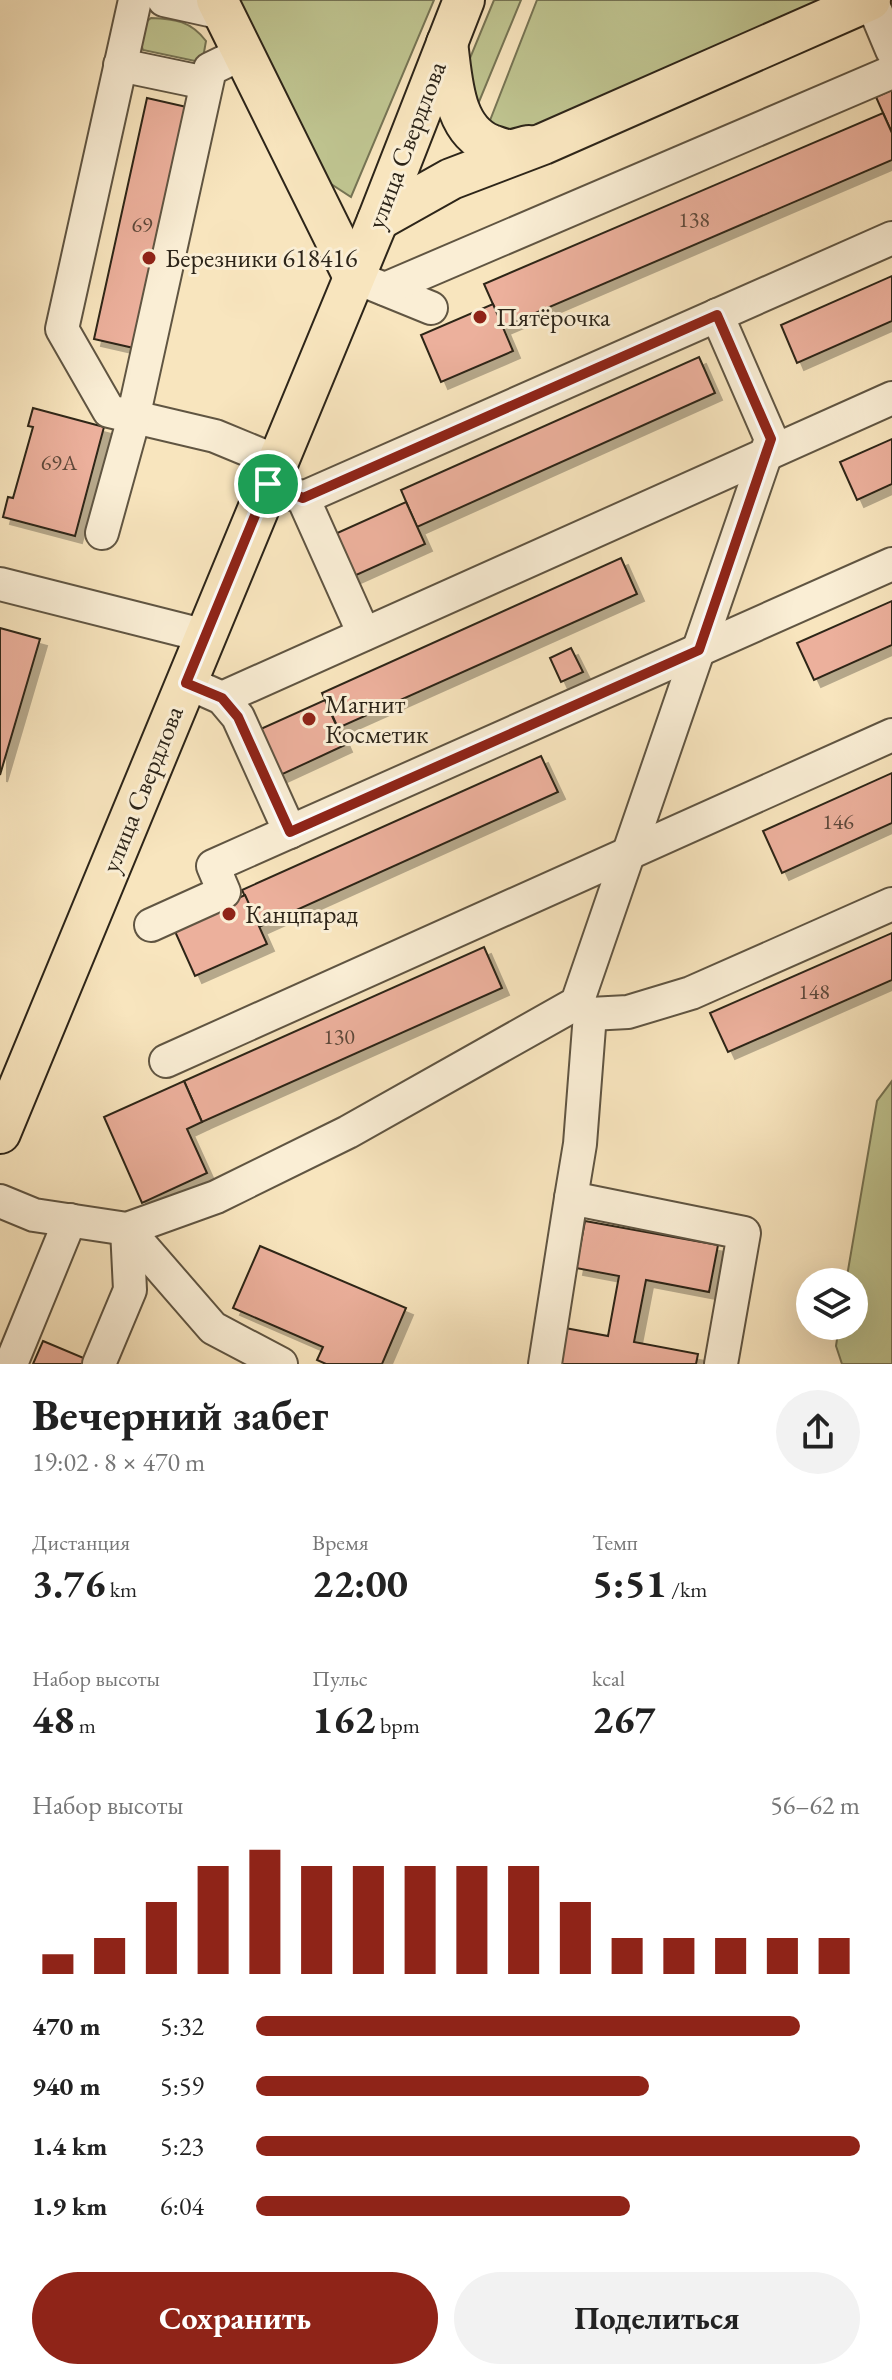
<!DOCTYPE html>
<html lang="ru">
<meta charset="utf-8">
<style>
:root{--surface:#fff;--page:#f2f2f2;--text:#222;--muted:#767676;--accent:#8f2418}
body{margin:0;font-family:"EB Garamond",serif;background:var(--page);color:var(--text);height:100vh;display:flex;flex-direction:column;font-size:30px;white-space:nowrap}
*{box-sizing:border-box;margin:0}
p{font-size:26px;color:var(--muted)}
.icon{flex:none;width:44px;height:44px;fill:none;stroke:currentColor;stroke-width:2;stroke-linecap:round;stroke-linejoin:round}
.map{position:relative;height:1364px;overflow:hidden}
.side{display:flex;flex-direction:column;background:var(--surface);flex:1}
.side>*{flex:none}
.buttons{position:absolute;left:796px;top:1268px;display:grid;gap:16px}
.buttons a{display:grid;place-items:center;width:72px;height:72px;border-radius:50%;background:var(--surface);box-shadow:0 8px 32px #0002;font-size:40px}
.pin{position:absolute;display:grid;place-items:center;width:68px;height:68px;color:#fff;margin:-34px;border:4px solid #fff;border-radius:50%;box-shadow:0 2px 8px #0007}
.round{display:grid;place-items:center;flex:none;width:84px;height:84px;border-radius:42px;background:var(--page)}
.head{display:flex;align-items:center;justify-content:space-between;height:136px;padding:0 32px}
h1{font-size:44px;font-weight:700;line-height:60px}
.stats{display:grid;grid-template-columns:repeat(3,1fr);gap:12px;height:136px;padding:8px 32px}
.stats div{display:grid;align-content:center}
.stats b{font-size:40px;font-weight:700}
.stats small{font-size:22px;font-weight:400}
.stats p{font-size:22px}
.chart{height:224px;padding:16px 32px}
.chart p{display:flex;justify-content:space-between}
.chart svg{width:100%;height:144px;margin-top:8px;stroke:var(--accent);stroke-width:6}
.button{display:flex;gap:16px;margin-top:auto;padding:16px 32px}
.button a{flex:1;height:92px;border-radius:48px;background:var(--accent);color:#fff;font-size:32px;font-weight:700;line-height:92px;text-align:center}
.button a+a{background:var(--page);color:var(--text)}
ul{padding:0 32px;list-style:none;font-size:26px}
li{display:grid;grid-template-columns:128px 96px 1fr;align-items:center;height:60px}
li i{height:20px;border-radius:10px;background:var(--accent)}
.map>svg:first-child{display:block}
.green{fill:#bfc490;stroke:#767454;stroke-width:2}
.building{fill:#ecb09c;stroke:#2d2519;stroke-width:2;filter:url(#shadow)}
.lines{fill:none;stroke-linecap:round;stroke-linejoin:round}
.minor-casing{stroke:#605542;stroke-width:36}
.major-casing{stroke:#2d2519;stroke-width:44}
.minor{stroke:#faeed5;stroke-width:32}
.major{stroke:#f8e5be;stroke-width:40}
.route-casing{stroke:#fff;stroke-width:16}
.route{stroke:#8f2418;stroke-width:10}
.poi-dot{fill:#8f2418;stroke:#faeed5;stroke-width:3}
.labels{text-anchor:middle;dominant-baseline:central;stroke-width:6;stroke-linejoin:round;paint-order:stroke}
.number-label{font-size:22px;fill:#5d483a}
.street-label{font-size:26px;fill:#2d2519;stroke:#faeed5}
.poi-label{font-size:26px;fill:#2d2519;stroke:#faeed5;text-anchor:start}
</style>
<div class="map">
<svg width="892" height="1364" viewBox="0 0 892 1364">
<defs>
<filter id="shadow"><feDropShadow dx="7" dy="7" stdDeviation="0" flood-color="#0004"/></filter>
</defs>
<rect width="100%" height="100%" fill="#f8e5be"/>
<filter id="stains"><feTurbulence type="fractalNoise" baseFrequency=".0025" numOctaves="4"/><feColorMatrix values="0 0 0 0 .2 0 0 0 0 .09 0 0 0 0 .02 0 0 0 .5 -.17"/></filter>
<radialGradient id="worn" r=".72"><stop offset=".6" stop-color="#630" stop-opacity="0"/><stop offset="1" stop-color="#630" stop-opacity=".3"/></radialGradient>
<g class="green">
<path d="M235,0H434L351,197L325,180Z"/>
<path d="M494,0H521L474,114L463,75Z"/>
<path d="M537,0H820L540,129L511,136L489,123Z"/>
<path d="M151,18C175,19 191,21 206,41L203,58L195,61L143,50C137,34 137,28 151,18Z"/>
<path d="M892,1081V1364H842L836,1346L839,1326H854V1282H846L877,1101Z"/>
</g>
<g class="building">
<path d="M892,90V133L876,97Z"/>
<path d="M147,98L191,108L138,349L94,339Z"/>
<path d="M883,113L892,133V160L503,327L484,284Z"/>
<path d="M892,276V321L797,363L781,325Z"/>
<path d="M493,304L513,351L441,382L421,335Z"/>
<path d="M699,357L715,393L417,527L401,490Z"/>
<path d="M33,408L104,427L75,536L3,517L8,497L13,498L33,427L28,426Z"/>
<path d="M892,439V484L857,500L840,462Z"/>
<path d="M406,502L425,544L354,576L335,534Z"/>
<path d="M621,558L637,594L338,728L322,693Z"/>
<path d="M892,601V645L814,680L797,643Z"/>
<path d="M0,628L40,639L0,775Z"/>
<path d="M571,648L583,672L561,682L550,658Z"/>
<path d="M325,700L345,745L274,778L254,732Z"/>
<path d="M541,756L558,792L259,927L242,890Z"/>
<path d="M892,773V823L782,873L763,831Z"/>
<path d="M245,895L267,944L195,976L173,927Z"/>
<path d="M892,933V980L728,1052L710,1013Z"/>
<path d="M484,947L502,988L202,1122L184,1081Z"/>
<path d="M184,1081L202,1122L187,1129L207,1173L142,1203L104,1117Z"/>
<path d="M585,1221L718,1245L709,1292L646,1280L634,1342L698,1354L696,1364H558L565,1328L608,1336L619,1276L576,1268Z"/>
<path d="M260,1246L406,1308L382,1364H326L317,1360L323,1347L233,1308Z"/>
<path d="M43,1341L86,1359L84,1364H33Z"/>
</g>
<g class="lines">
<g class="minor-casing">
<g id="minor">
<path d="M135,0L62,329L109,411L215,436L278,462"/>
<path d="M164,0L223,13"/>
<path d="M871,0L892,50"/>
<path d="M120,65L206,83"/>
<path d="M372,284L431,308"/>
<path d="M385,289L892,72"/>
<path d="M285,491L303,498L364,634"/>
<path d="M303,498L892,238"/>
<path d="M102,533L130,432L210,69L243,53"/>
<path d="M0,584L206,636"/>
<path d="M204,690L222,698L238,717L290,832"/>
<path d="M222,698L892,398"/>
<path d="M151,925L224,892L213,866L892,564"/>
<path d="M577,1003L590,1014L628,1012L691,993L892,904"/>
<path d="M166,1061L892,735"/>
<path d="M571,1198L580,1144L590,1014"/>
<path d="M0,1201L34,1215L127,1229L216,1197L348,1132L577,1003L771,439L717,315"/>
<path d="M127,1229L213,1328L281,1364"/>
<path d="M11,1364L70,1220"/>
<path d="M99,1364L130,1290L127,1229"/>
<path d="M545,1364L571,1198L744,1233L721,1364"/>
</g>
</g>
<g class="major-casing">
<g id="major">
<path d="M217,0L354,277"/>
<path d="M447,43C452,77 452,130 491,145C497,147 504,150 510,150C516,150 523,147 529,146"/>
<path d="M378,220L451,179L543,144L870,0"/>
<path d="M0,1133L378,220L464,0"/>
</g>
</g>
<use href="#minor" class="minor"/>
<use href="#major" class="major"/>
</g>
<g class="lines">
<g class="route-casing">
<path id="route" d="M717,315L771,439L699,650L290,832L238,717L222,698L186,683L268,484L303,498Z"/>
</g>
<use href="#route" class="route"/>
</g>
<g class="poi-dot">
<circle cx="149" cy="258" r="8"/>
<circle cx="480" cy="317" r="8"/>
<circle cx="309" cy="719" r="8"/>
<circle cx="229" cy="914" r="8"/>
</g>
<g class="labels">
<g class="number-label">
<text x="694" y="219">138</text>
<text x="142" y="224">69</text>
<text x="59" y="462">69А</text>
<text x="838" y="821">146</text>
<text x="814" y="991">148</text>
<text x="339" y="1036">130</text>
</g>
<g class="street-label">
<text transform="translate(406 145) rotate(-69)">улица Свердлова</text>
<text transform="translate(142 789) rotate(-68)">улица Свердлова</text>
</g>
<g class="poi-label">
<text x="165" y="258">Березники 618416</text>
<text x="496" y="317">Пятёрочка</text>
<text x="325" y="704">Магнит<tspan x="325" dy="30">Косметик</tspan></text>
<text x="245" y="914">Канцпарад</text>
</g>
</g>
<rect width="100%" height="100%" filter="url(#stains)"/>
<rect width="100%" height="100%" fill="url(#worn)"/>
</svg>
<div class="buttons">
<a><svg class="icon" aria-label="layers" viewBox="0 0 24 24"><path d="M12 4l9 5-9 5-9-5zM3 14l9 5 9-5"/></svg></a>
</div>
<div class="pin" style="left:268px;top:484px;background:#1e9e55"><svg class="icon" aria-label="arrive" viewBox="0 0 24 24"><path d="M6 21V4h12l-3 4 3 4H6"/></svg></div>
</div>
<section class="side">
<div class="head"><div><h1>Вечерний забег</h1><p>19:02 · 8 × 470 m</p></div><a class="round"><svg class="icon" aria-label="share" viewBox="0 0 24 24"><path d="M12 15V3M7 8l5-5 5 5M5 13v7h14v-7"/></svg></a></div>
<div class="stats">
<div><p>Дистанция</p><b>3.76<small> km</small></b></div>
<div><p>Время</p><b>22:00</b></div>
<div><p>Темп</p><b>5:51<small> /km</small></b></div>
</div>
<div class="stats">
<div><p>Набор высоты</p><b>48<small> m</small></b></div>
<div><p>Пульс</p><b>162<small> bpm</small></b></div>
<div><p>kcal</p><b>267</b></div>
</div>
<div class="chart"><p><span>Набор высоты</span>56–62 m</p>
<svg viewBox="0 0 160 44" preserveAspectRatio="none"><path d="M5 44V38M15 44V33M25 44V22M35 44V11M45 44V6M55 44V11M65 44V11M75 44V11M85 44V11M95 44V11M105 44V22M115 44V33M125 44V33M135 44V33M145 44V33M155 44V33"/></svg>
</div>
<ul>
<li><b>470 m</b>5:32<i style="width:90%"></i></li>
<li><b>940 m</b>5:59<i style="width:65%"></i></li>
<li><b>1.4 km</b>5:23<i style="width:100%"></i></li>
<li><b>1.9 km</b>6:04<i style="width:62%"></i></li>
</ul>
<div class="button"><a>Сохранить</a><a>Поделиться</a></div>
</section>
